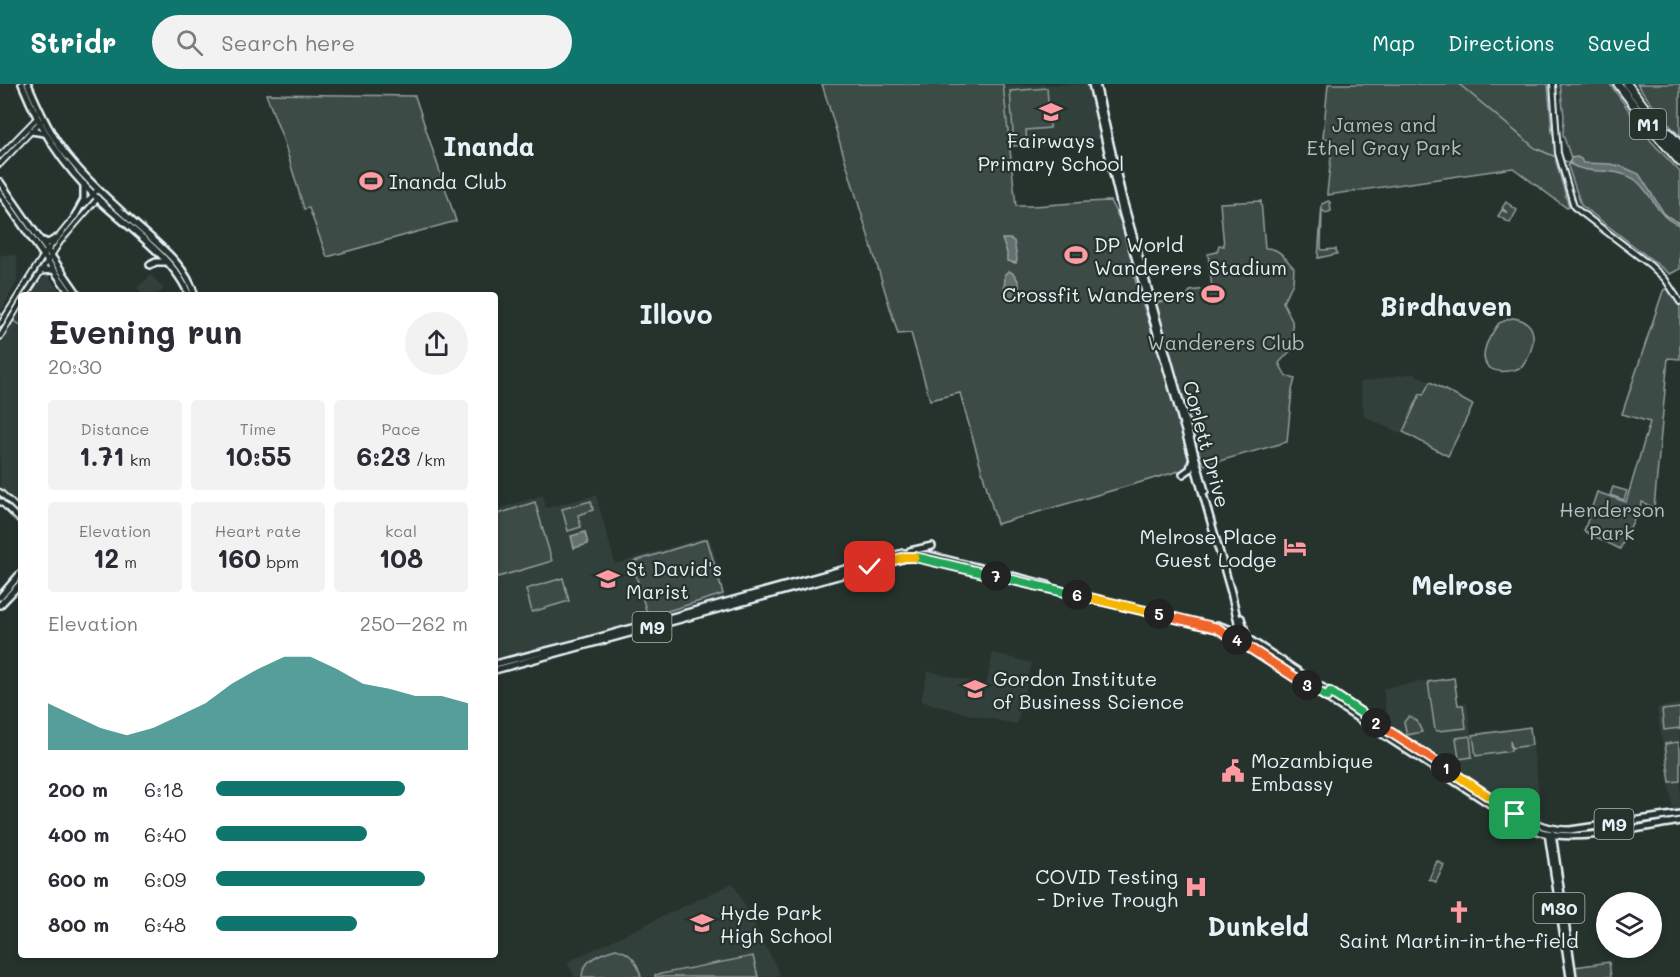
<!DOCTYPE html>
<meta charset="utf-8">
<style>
:root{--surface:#fff;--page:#f2f2f3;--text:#2b2b33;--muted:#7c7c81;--accent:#0f766e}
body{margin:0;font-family:Mali,sans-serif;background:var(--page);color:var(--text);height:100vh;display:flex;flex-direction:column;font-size:22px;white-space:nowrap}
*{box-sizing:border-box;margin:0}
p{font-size:20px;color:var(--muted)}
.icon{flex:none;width:33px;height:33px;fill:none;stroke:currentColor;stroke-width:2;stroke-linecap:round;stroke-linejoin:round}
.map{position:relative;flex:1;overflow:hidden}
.side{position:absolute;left:18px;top:208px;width:480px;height:666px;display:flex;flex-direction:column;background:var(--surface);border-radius:6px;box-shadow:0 3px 9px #0003}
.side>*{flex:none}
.fabs{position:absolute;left:1596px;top:808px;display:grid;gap:12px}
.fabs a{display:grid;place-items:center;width:66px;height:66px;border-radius:50%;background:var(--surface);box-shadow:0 3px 9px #0003;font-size:30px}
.pin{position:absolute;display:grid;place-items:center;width:51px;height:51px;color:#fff;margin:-26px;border-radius:12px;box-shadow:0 3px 9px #0006}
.km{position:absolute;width:30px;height:30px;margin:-15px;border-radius:50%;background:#222;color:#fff;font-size:16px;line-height:30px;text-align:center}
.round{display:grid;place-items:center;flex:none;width:63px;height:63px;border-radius:32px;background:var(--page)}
.summary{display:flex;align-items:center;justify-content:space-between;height:102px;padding:0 30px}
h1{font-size:33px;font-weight:700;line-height:45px}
.stats{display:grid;grid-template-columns:repeat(3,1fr);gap:9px;height:102px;padding:6px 30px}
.stats div{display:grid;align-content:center;border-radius:6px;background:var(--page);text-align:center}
.stats b{font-size:26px;font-weight:700}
.stats small{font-size:16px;font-weight:400}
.stats p{font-size:16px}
.chart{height:168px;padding:12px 30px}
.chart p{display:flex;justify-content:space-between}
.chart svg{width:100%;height:108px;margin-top:6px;fill:var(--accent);opacity:.7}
ul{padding:0 30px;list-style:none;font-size:20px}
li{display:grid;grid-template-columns:96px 72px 1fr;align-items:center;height:45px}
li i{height:15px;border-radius:8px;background:var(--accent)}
header{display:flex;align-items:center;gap:36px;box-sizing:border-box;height:84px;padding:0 30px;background:var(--accent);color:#fff}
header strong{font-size:28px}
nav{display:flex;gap:33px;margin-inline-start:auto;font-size:21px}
.search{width:420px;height:54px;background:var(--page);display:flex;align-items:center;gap:15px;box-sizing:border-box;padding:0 21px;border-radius:33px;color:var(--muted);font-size:22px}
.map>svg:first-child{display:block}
.built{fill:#333f3a}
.green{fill:#3e4b47;stroke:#939ea0;stroke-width:1.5}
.water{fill:#636f6d;stroke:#98a3a5;stroke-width:1.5}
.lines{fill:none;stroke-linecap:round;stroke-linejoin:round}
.stream{stroke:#98a3a5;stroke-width:1.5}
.minor-casing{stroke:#e8f1f8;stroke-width:8}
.major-casing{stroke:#e8f1f8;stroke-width:10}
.highway-casing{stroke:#e8f1f8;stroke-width:11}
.minor{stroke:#26332d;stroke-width:4}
.major{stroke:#26332d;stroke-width:5}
.highway{stroke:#26332d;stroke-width:7}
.split-1-casing{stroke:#fff;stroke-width:12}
.split-2-casing{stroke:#fff;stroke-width:12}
.split-3-casing{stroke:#fff;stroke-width:12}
.split-4-casing{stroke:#fff;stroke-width:12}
.split-5-casing{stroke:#fff;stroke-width:12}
.split-6-casing{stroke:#fff;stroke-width:12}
.split-7-casing{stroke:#fff;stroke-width:12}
.split-8-casing{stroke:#fff;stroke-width:12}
.split-9-casing{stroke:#fff;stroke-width:12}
.split-1{stroke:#f5b400;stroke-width:8}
.split-2{stroke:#f0652b;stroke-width:8}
.split-3{stroke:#22a559;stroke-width:8}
.split-4{stroke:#f0652b;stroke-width:8}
.split-5{stroke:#f0652b;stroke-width:8}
.split-6{stroke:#f5b400;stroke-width:8}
.split-7{stroke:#22a559;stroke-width:8}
.split-8{stroke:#22a559;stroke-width:8}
.split-9{stroke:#f5b400;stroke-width:8}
.labels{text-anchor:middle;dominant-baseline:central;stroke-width:4.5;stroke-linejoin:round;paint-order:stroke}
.shield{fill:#26332d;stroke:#aeb8bb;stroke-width:1.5}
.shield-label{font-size:18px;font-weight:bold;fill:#e8f1f8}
.park-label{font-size:20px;fill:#b5bfc3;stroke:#26332d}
.poi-label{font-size:20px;fill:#e8f1f8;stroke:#26332d;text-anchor:start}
.street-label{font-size:20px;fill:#e8f1f8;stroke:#26332d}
.district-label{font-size:26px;font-weight:bold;fill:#e8f1f8;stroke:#26332d}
</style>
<header>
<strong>Stridr</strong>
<div class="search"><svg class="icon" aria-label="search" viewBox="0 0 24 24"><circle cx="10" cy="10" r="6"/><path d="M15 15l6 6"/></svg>Search here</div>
<nav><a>Map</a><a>Directions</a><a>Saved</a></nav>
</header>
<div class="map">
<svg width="1680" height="893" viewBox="0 0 1680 893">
<rect width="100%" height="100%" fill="#26332d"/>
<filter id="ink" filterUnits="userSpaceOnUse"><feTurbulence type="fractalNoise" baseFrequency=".0167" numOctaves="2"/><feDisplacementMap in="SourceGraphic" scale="12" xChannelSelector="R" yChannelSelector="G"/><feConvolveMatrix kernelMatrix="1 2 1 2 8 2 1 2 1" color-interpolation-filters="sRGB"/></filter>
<g filter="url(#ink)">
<g class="built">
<path d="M1089,0L1102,55L1056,57L1055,62L1010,63L1003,1Z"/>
<path d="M0,171H15L17,174V198L0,229Z"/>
<path d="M46,190L63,211H31Z"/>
<path d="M151,191L164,205L157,211H144L137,204Z"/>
<path d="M21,228V422L0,403V258H2Z"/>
<path d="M1409,290H1414L1430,298L1423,311L1420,310L1403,348L1400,350L1364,332L1360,298Z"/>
<path d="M543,411L546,424L596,411L615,480L706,453L710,455L725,510L724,516L495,576V426Z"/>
<path d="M993,569L1032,579L1017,640L971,631L921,617L928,587L986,601Z"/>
<path d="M1455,592L1459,620L1467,619L1471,650L1530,642L1543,738L1516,725L1384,639L1382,629L1386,627L1383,604Z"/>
<path d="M1680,620V725L1673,726L1657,624Z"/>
<path d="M733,799L780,890L774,893H575L567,878Z"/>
</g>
<g class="green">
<path d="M822,0H1003L1016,122C1048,123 1079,117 1110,117L1122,140L1134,180L1131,182L1134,192L1176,324L1189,379L1186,385L997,440L960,309L930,316L911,249L898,250Z"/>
<path d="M1328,0H1548L1552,48L1555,54L1556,78L1569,123L1567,124L1513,84L1328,111L1327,109L1333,55L1323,54Z"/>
<path d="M1560,0H1610L1651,57L1680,88V185L1670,190L1581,121L1568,82L1571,74L1563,51L1564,32Z"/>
<path d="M1637,0H1680V52L1659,30Z"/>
<path d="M1047,4L1050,44L1026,46L1027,61L1014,62L1010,7Z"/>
<path d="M266,10L415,12L456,137L327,173L309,124L304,125L284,58Z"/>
<path d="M1261,117L1265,164C1281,164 1285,175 1294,184L1293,199L1283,218L1292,237L1294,263L1279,279L1286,292L1295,295L1292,306L1287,358L1205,381L1202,379L1155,223L1158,218L1185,215L1190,207L1212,204L1208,170L1217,168L1219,161L1224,162L1220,119Z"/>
<path d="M1328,117L1330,118L1331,127L1326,129L1322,126L1321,165L1322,166L1336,165L1337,170L1318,174L1322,120Z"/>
<path d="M1506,118L1517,126L1510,139L1498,132L1502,126L1508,129L1502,124Z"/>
<path d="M1669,204L1680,221V275L1668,274L1654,424L1642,418L1620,465L1584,447L1597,408L1626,418L1650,338L1622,330L1663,207L1665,205Z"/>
<path d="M1512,234C1543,237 1534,266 1522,283C1506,291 1479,290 1485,265C1487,256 1494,246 1499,239Z"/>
<path d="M1430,298L1473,321L1448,372L1403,348L1420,310L1423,311Z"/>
<path d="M1613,403L1627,407L1624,416L1610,411Z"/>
<path d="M591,417L593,426L578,431L581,443L568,447L562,425Z"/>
<path d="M535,418L552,477L498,493L495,484V431Z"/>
<path d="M707,455L723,510L648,533L632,478Z"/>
<path d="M563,494L569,517L532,528L526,505Z"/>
<path d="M1454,594L1458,621H1463L1466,644L1438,647L1435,646L1428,598Z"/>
<path d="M1680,624V644L1664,646L1662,626Z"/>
<path d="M1409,632L1417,637L1422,648L1407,651L1404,638Z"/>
<path d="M1530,643L1532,661L1512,664L1510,657L1511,667L1476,672L1473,651Z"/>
<path d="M1470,652L1472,673L1459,675L1456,654Z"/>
<path d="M1678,658L1680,665V697L1670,698L1665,660Z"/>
<path d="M1437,777L1444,781L1436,798L1429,795Z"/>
<path d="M616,865C630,868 638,879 641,893H582C582,876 601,869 616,865Z"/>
<path d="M753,872L758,893H655V891Z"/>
<path d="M1609,878L1611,893H1576L1575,883Z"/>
</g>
<g class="water">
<path d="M1577,73L1581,75L1583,79L1610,80L1623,83L1639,90L1665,131L1680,139V141C1656,135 1653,108 1634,95C1613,82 1590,92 1570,80L1571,74Z"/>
<path d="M1002,155H1010L1014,157L1017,175L1016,179L1007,177V169Z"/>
<path d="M1009,187C1019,192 1023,206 1015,215L1004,211L1005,190Z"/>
<path d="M585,448L588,460L574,464L571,452Z"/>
</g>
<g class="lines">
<g class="stream">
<path d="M1459,0L1535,64L1572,80"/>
<path d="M0,229L21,241"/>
</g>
<g class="minor-casing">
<g id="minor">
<path d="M1553,0L1558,69L1574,123L1650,181L1665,195L1680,218"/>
<path d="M0,72L37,34"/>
<path d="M0,80L41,37"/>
<path d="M83,122L98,105"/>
<path d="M25,212L60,158L98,114"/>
<path d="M0,241L43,172L76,131"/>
<path d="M0,253L21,218"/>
<path d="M0,408L21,428"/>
<path d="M0,417L21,437"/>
</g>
</g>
<g class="major-casing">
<g id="major">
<path d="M22,0C41,46 61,80 98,115C125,141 177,176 189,212"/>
<path d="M28,0C40,28 53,57 74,80C92,101 113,120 133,138C156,159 186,180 195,212"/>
<path d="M1092,0L1122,127L1231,508L1241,551"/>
<path d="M1096,0L1123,116L1205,407"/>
<path d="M31,47L44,49"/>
<path d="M0,98L79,212"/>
<path d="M0,109L72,212"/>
<path d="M75,132L84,116V100"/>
<path d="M43,157L48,159L57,154"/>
<path d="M150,181L156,178H166"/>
<path d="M41,187L53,186"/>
<path d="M1183,390L1190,385L1192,377"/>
<path d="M910,467L932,462"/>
<path d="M0,513L21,489"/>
<path d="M0,521L21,499"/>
<path d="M1241,534L1247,554"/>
<path d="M1217,541L1232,546L1247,554L1515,730C1533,740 1550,746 1570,746L1680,730"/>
<path d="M495,580L582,558L903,469L928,471L1048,501"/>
<path d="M495,586L900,475L912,473L927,475L1222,546L1496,724C1510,733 1525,743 1541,748C1578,759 1642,743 1680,737"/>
<path d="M1548,749L1570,893"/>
<path d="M1552,749L1573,893"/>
</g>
</g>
<g class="highway-casing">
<g id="highway">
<path d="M1618,0L1651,44L1680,78"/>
<path d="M1627,0L1680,69"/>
<path d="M1668,48L1680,61"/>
</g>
</g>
<use href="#minor" class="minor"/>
<use href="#major" class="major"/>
<use href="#highway" class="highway"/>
</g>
</g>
<g class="lines" filter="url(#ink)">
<g class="split-1-casing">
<path id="split-1" d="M1446,684L1515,730"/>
</g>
<g class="split-2-casing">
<path id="split-2" d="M1376,639L1446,684"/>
</g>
<g class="split-3-casing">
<path id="split-3" d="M1307,601L1327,613L1330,608L1376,639"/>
</g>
<g class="split-4-casing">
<path id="split-4" d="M1237,556L1307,601"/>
</g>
<g class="split-5-casing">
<path id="split-5" d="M1159,530L1217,544L1237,556"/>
</g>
<g class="split-6-casing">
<path id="split-6" d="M1077,511L1159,530"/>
</g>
<g class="split-7-casing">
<path id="split-7" d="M996,492L1077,511"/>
</g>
<g class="split-8-casing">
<path id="split-8" d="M915,473L996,492"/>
</g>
<g class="split-9-casing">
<path id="split-9" d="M870,483L905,473H915"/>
</g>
<use href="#split-1" class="split-1"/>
<use href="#split-2" class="split-2"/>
<use href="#split-3" class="split-3"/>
<use href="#split-4" class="split-4"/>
<use href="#split-5" class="split-5"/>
<use href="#split-6" class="split-6"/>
<use href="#split-7" class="split-7"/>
<use href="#split-8" class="split-8"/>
<use href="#split-9" class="split-9"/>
</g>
<defs>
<g id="school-bare" transform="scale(1.8)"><path d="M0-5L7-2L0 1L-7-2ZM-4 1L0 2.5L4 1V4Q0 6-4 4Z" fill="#ff9aa2" stroke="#26332d" stroke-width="2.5" paint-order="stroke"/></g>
<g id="stadium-bare" transform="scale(1.8)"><path d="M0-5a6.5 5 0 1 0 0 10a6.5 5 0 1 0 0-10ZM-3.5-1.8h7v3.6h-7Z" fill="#ff9aa2" stroke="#26332d" stroke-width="2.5" paint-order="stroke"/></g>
<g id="hotel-bare" transform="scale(1.8)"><path d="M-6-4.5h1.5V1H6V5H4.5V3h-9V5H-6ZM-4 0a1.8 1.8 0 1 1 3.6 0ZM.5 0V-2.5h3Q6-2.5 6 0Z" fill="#ff9aa2" stroke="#26332d" stroke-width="2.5" paint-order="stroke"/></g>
<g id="civic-bare" transform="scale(1.8)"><path d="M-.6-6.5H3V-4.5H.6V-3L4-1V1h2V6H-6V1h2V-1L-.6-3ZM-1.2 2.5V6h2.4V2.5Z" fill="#ff9aa2" stroke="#26332d" stroke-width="2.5" paint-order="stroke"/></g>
<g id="hospital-bare" transform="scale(1.8)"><path d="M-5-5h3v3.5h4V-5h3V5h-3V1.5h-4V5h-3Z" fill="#ff9aa2" stroke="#26332d" stroke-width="2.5" paint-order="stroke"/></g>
<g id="church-bare" transform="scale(1.8)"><path d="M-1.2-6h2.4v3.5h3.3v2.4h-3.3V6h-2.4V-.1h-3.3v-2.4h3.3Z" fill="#ff9aa2" stroke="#26332d" stroke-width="2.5" paint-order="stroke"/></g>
</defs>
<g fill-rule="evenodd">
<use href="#school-bare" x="1051" y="28"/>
<use href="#stadium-bare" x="371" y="97"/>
<use href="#stadium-bare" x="1076" y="171"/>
<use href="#stadium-bare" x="1213" y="210"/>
<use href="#hotel-bare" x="1295" y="463"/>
<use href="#school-bare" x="608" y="495"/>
<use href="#school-bare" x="975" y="605"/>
<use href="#civic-bare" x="1233" y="687"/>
<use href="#hospital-bare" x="1196" y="803"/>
<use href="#church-bare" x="1459" y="828"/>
<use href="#school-bare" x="702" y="839"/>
</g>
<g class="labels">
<g class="shield">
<rect x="1630" y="25" width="36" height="30" rx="4.5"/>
<rect x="632.5" y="528" width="39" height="30" rx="4.5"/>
<rect x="1594.5" y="725" width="39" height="30" rx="4.5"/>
<rect x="1533.5" y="809" width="51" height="30" rx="4.5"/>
</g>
<g class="shield-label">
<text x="1648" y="40">M1</text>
<text x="652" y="543">M9</text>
<text x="1614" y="740">M9</text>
<text x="1559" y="824">M30</text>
</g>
<g class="park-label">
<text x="1384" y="40">James and<tspan x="1384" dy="23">Ethel Gray Park</tspan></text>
<text x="1226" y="258">Wanderers Club</text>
<text x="1612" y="425">Henderson<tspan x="1612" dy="23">Park</tspan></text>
</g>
<g class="poi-label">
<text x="1051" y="56" text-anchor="middle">Fairways<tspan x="1051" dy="23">Primary School</tspan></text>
<text x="389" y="97">Inanda Club</text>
<text x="1094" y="160">DP World<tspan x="1094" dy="23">Wanderers Stadium</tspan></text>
<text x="1195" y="210" text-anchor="end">Crossfit Wanderers</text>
<text x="1277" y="452" text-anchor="end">Melrose Place<tspan x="1277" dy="23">Guest Lodge</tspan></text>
<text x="626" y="484">St David's<tspan x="626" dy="23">Marist</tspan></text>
<text x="993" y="594">Gordon Institute<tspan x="993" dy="23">of Business Science</tspan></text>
<text x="1251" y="676">Mozambique<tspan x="1251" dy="23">Embassy</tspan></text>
<text x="1178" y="792" text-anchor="end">COVID Testing<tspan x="1178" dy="23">- Drive Trough</tspan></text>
<text x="720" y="828">Hyde Park<tspan x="720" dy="23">High School</tspan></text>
<text x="1459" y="856" text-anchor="middle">Saint Martin-in-the-field</text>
</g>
<g class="street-label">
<text transform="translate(1207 360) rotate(75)">Corlett Drive</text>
</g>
<g class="district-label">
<text x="489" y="62">Inanda</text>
<text x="1446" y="222">Birdhaven</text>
<text x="676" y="230">Illovo</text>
<text x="1462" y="501">Melrose</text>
<text x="1258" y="842">Dunkeld</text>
</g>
</g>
</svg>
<div class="fabs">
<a><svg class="icon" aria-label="layers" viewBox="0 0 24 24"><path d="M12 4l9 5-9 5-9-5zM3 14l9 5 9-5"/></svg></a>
</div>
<div class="pin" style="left:1515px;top:730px;background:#1e9e55"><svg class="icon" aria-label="arrive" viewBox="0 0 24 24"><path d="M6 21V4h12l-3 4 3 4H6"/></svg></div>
<div class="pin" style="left:870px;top:483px;background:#d93025"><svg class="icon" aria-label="check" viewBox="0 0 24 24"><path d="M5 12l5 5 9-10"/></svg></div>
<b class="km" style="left:1446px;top:684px">1</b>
<b class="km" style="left:1376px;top:639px">2</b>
<b class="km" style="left:1307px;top:601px">3</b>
<b class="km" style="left:1237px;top:556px">4</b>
<b class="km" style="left:1159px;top:530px">5</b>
<b class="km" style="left:1077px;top:511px">6</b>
<b class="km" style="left:996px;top:492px">7</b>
<section class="side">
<div class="summary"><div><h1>Evening run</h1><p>20:30</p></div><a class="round"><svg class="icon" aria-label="share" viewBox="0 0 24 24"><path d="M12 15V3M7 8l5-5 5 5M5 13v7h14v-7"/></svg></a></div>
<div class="stats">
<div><p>Distance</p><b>1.71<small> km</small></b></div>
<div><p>Time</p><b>10:55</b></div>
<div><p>Pace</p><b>6:23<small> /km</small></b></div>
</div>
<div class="stats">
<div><p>Elevation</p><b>12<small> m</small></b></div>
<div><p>Heart rate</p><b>160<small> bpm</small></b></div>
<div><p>kcal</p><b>108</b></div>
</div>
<div class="chart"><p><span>Elevation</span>250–262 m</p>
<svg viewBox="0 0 160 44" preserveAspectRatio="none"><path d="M0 44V25L10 30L20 35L30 38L40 35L50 30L60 25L70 17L80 11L90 6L100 6L110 11L120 17L130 19L140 22L150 22L160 25V44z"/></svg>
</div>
<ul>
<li><b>200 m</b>6:18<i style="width:75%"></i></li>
<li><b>400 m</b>6:40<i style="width:60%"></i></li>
<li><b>600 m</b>6:09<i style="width:83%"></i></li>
<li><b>800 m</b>6:48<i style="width:56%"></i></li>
</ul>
</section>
</div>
